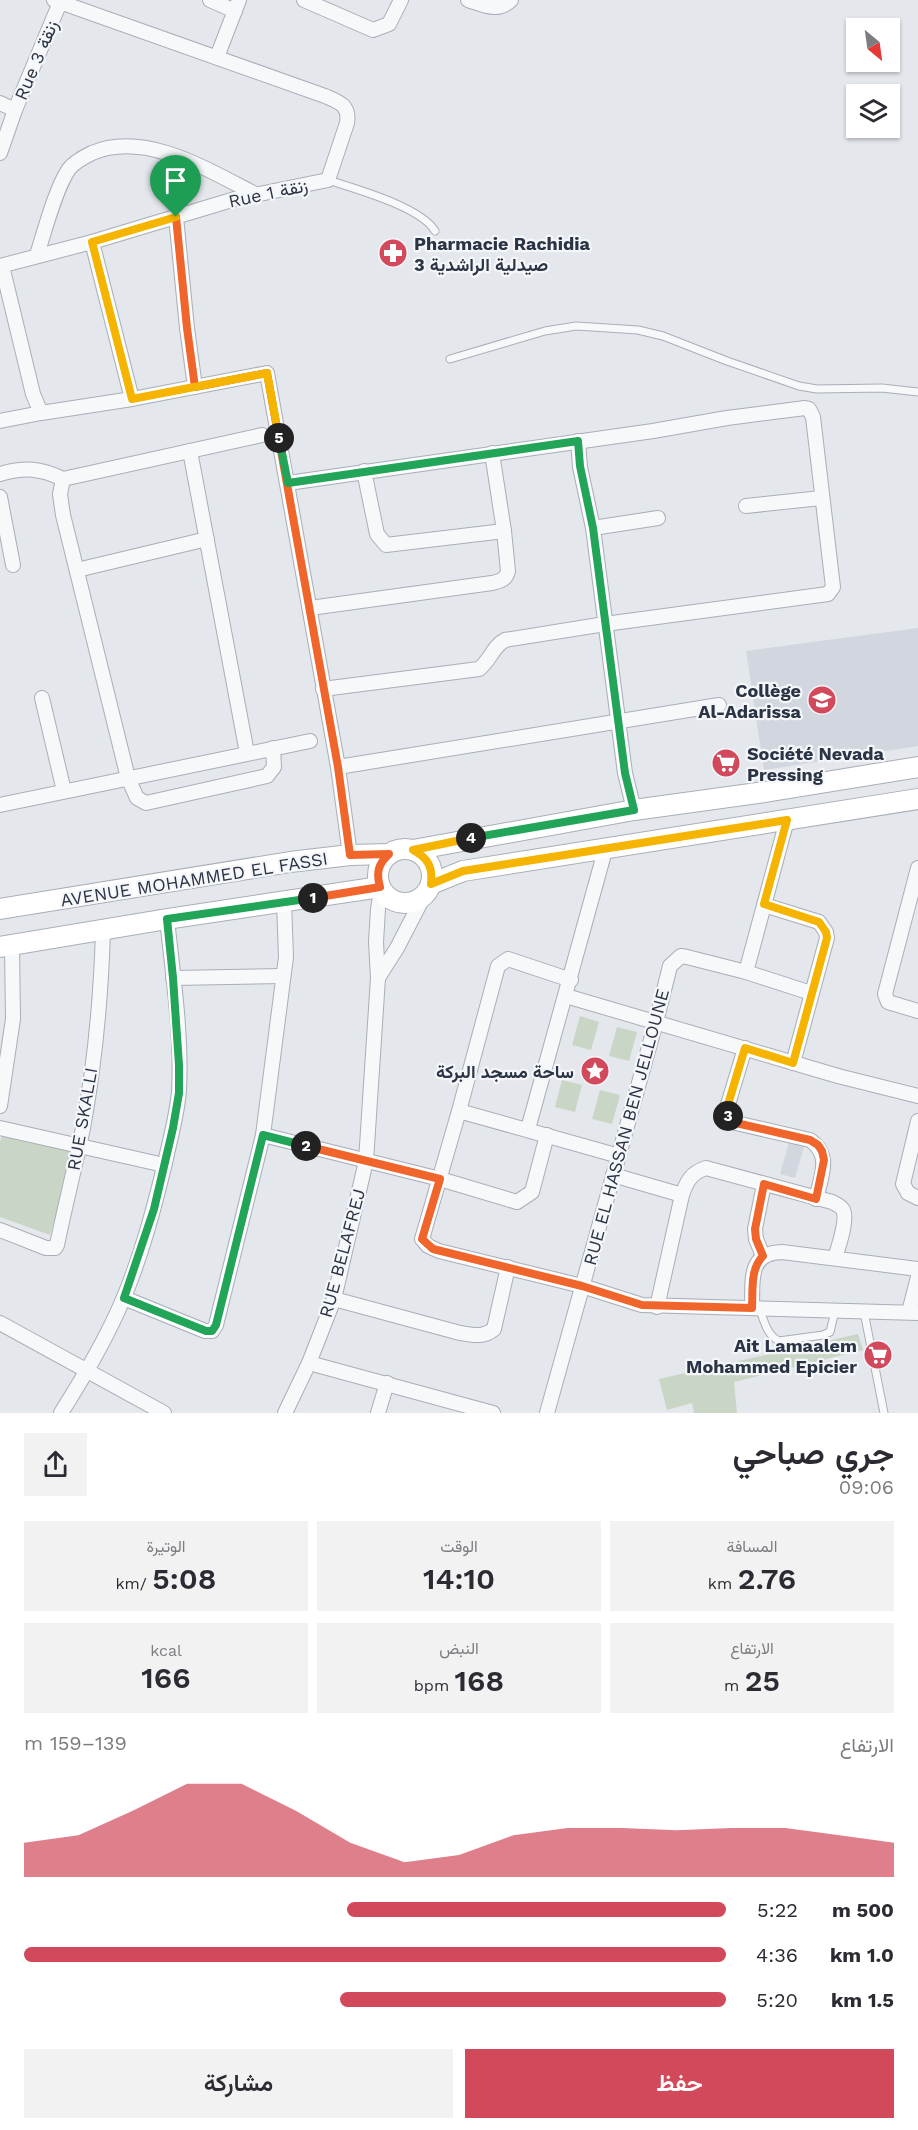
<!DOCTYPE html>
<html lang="ar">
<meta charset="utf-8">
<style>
:root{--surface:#fff;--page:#f2f2f3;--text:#2b2b33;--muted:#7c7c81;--accent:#d1495b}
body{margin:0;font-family:"Work Sans",Vazirmatn,sans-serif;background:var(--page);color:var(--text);direction:rtl;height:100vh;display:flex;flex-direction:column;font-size:22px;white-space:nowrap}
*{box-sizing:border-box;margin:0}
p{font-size:20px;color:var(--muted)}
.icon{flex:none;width:33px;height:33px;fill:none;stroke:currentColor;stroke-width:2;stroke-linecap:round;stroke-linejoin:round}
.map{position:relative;height:1413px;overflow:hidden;direction:ltr}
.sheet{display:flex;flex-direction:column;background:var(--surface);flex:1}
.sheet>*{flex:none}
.needle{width:39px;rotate:151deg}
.fabs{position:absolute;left:846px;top:18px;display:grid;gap:12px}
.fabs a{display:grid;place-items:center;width:54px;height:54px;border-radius:0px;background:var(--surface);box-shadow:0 2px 4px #0004;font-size:30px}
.pin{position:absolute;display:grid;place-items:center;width:51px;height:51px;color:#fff;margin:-62px -26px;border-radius:50% 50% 50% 0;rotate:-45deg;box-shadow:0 0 6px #0007}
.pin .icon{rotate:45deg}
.km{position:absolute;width:30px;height:30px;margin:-15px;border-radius:50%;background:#222;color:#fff;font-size:16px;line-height:30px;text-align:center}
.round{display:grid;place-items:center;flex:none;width:63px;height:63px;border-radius:0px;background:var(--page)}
.headline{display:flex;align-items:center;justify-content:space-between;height:102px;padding:0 24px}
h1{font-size:33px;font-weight:600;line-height:45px}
.metrics{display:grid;grid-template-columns:repeat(3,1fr);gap:9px;height:102px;padding:6px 24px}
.metrics div{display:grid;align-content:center;border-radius:0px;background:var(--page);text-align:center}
.metrics b{font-size:30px;font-weight:600}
.metrics small{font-size:16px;font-weight:400}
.metrics p{font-size:16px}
.chart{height:168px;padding:12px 24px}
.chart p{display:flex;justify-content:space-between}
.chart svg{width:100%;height:108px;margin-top:6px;fill:var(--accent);opacity:.7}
.primary-button{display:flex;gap:12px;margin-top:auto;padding:12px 24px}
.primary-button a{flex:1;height:69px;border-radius:0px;background:var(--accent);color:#fff;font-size:24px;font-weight:600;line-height:69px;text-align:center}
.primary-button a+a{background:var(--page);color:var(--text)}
ul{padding:0 24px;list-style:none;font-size:20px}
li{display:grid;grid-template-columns:96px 72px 1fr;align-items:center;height:45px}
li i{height:15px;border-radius:8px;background:var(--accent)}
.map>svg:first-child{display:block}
.built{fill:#d2d6de}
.green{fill:#c9d6c5}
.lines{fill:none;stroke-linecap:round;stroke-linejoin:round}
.service-casing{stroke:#a9aeb7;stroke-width:9}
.minor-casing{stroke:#a9aeb7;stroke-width:16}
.secondary-casing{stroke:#a9aeb7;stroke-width:22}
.service{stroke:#f7f8fa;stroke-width:7}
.minor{stroke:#f7f8fa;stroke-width:14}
.secondary{stroke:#fff;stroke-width:20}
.split-1-casing{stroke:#fff;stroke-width:12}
.split-2-casing{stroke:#fff;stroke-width:12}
.split-3-casing{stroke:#fff;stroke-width:12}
.split-4-casing{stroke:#fff;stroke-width:12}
.split-5-casing{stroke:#fff;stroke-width:12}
.split-6-casing{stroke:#fff;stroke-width:12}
.split-1{stroke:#f0652b;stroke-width:8}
.split-2{stroke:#22a559;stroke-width:8}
.split-3{stroke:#f0652b;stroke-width:8}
.split-4{stroke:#f5b400;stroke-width:8}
.split-5{stroke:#22a559;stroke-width:8}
.split-6{stroke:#f5b400;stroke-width:8}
.labels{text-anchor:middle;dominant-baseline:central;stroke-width:4.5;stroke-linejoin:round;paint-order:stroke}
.street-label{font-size:18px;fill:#2b3445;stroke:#f4f6f9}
.poi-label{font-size:18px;font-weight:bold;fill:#2b3445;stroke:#f4f6f9;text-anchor:end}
</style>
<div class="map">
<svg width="918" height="1413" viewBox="0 0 918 1413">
<rect width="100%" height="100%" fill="#e4e7ec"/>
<g class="built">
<path d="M918,628V746L764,770L746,651Z"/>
<path d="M790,1139L805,1143L795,1178L780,1174Z"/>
</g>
<g class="green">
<path d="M580,1016L599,1022L591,1050L572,1045Z"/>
<path d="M617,1027L637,1032L629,1061L609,1056Z"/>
<path d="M562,1080L582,1085L575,1112L555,1107Z"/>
<path d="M600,1090L620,1095L612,1124L592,1119Z"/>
<path d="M4,1130L75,1148L50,1235L0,1217V1142Z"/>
<path d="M858,1334L863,1350L734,1382L737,1413H694L692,1403L667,1410L659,1379Z"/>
</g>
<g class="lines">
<g class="service-casing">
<g id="service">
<path d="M328,180C356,189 421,207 435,231"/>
<path d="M450,359L545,331L576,326L592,327L638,330L663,336L727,361L799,386L817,389L882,388L918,392"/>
<path d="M759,1308C764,1320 767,1336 779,1341L823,1335L830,1332L835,1311"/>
<path d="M864,1312L884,1413"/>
</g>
</g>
<g class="minor-casing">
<g id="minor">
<path d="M210,0L235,11"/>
<path d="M304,0L373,30L389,24L401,0"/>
<path d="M468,0C484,5 498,13 511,0"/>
<path d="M217,57L239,0"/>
<path d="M0,103L15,110"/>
<path d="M0,153L15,110L61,0"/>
<path d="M176,217L187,328L195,387"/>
<path d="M92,242L132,399"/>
<path d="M37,255C44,233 56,187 69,169C74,162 84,157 92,153C145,130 210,171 257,195"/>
<path d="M0,266L92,242L235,199L328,180L347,123C350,105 339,102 325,96L54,0"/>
<path d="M2,266L33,394L41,413L132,399L267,373L338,767L350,855"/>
<path d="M0,421L41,413"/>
<path d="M578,441L580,467L593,528L625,773L634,810"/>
<path d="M190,451L247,753"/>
<path d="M364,471L377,534L386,545L504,531"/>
<path d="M0,474C25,467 40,468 63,479L262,435"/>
<path d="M63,479L60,494L63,515L128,778L137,798L146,803L267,776L274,767L273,748"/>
<path d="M288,483L653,431L727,418L805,408L809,409L813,417L833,587L828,594L605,624L505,640C493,646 490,661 479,669L323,689"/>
<path d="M0,497L13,565"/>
<path d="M746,506L821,498"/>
<path d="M593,528L658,518"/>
<path d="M77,570L207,539"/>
<path d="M310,608L492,583C500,581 506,580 508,571L504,531L492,453"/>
<path d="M42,698L64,791"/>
<path d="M338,767L719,705"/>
<path d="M0,805L310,741"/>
<path d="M918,868L885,994L888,1002L918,1011"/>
<path d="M764,905L819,922L826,932L827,938L793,1063"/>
<path d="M746,972L787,820"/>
<path d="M173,978L283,976"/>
<path d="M378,978L397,948L426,892"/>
<path d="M571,980L508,959L498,966L459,1111L422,1239L428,1246L439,1251L582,1286L642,1305L918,1313"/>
<path d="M566,996L838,1076L918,1096"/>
<path d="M745,1048L726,1111C728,1117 731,1119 736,1123L810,1140C832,1155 821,1177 816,1199"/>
<path d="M0,1106L13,1019L12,946"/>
<path d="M459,1111L619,1156"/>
<path d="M918,1121L903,1184L908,1193L918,1198"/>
<path d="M0,1128L164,1165"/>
<path d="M528,1129L606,847"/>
<path d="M263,1135L440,1179L517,1202L532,1192L547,1135"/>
<path d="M613,1175L682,1195"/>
<path d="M0,1230L46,1248H55L57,1245C65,1206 75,1167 83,1128C95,1063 101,997 103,931"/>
<path d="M763,1256L756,1239L755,1229L764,1184"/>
<path d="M124,1298L205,1331H212L216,1325L263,1135L286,957L284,902"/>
<path d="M334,1299L460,1333C473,1335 483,1338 494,1329L508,1267"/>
<path d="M657,1307L682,1195C687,1181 691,1173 706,1168L832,1202C836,1204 841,1206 843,1210C848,1220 838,1248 835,1258"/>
<path d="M752,1308C753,1281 747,1253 782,1252L918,1269"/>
<path d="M909,1312L918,1277"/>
<path d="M0,1323L164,1413"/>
<path d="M309,1363L493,1413"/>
<path d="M61,1413C84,1376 107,1338 124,1297C142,1254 154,1208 165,1163C170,1139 177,1116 179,1091C182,1035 173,976 167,919"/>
<path d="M285,1413L309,1363L334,1299L366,1161L378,978L376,942L378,909L381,890"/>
<path d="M378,1413L387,1383"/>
<path d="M547,1413L656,1022L670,966L681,956L687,957L746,972L811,993"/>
</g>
</g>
<g class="secondary-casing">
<g id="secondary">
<circle cx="405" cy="876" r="27"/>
<path d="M413,850L634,810L765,792L918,767"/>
<path d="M431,884L463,871L918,799"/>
<path d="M0,909L290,862L350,855L389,854"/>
<path d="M0,947L167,919L380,887"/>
</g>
</g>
<use href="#service" class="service"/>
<use href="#minor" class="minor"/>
<use href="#secondary" class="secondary"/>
</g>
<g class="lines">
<g class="split-1-casing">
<path id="split-1" d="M176,217L187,328L195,387L267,373L338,767L350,855L389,854C378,864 376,873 380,887L313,898"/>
</g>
<g class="split-2-casing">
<path id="split-2" d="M306,1146L263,1135L216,1325L212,1331H206L124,1298L154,1209L173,1128L179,1093V1065L173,978L167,919L313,898"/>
</g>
<g class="split-3-casing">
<path id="split-3" d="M306,1146L440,1179L422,1239L433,1249L582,1286L642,1305L752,1308C753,1290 750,1269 763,1256L756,1239L755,1229L764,1184L816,1199L824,1160L822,1151L818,1145L810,1140L736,1123L728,1116"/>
</g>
<g class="split-4-casing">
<path id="split-4" d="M471,838L413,850C428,858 433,867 431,884L463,871L787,820L764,904L819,922L826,932L827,938L793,1063L745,1048L726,1111L728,1116"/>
</g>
<g class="split-5-casing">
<path id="split-5" d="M279,438L288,483L578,441L580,466L593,528L625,773L634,810L471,838"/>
</g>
<g class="split-6-casing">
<path id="split-6" d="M176,217L92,242L132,399L267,373L279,438"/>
</g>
<use href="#split-1" class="split-1"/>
<use href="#split-2" class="split-2"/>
<use href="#split-3" class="split-3"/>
<use href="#split-4" class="split-4"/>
<use href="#split-5" class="split-5"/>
<use href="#split-6" class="split-6"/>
</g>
<defs>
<g id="pharmacy-disc" transform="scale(1.5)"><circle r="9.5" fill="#d1495b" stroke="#f4f6f9"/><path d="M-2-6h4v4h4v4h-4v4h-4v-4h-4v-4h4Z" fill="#fff"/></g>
<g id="school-disc" transform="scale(1.5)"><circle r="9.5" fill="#d1495b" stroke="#f4f6f9"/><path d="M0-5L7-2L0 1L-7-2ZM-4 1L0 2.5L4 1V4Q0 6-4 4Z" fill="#fff"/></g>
<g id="supermarket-disc" transform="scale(1.5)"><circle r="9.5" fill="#d1495b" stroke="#f4f6f9"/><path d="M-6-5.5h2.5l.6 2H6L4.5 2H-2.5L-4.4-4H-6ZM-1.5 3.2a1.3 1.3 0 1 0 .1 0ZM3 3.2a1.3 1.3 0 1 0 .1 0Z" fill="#fff"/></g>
<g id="sight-disc" transform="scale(1.5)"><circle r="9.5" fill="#d1495b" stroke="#f4f6f9"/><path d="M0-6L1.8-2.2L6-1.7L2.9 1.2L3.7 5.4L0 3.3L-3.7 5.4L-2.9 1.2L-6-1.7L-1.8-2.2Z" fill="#fff"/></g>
</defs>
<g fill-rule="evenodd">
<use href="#pharmacy-disc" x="393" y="253"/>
<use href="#school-disc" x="822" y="700"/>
<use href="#supermarket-disc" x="726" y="763"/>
<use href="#sight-disc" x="595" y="1071"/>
<use href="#supermarket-disc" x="878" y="1355"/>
</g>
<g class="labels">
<g class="street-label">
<text transform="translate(36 60) rotate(-67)">Rue 3 زنقة</text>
<text transform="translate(268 193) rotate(-12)">Rue 1 زنقة</text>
<text transform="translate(194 879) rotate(-9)">AVENUE MOHAMMED EL FASSI</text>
<text transform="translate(82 1119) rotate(-80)">RUE SKALLI</text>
<text transform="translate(626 1127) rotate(-75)">RUE EL HASSAN BEN JELLOUNE</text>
<text transform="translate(342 1253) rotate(-75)">RUE BELAFREJ</text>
</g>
<g class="poi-label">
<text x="414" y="243" text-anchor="start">Pharmacie Rachidia<tspan x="414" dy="21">3 صيدلية الراشدية</tspan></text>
<text x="801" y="690">Collège<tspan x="801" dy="21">Al-Adarissa</tspan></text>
<text x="747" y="753" text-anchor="start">Société Nevada<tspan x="747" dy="21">Pressing</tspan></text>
<text x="574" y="1071">ساحة مسجد البركة</text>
<text x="857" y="1345">Ait Lamaalem<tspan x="857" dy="21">Mohammed Epicier</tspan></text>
</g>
</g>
</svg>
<div class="fabs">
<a><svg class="needle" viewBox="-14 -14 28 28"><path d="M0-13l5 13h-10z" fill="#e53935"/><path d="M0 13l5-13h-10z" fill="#7c7c81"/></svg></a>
<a><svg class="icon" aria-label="layers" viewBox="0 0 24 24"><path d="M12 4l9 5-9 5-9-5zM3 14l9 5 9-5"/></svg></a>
</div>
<div class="pin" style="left:176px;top:217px;background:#1e9e55"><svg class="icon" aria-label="arrive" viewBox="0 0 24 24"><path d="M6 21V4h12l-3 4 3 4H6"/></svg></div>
<b class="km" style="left:313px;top:898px">1</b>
<b class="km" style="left:306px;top:1146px">2</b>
<b class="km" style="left:728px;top:1116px">3</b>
<b class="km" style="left:471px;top:838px">4</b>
<b class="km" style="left:279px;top:438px">5</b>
</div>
<section class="sheet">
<div class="headline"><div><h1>جري صباحي</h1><p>09:06</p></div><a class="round"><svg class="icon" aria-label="share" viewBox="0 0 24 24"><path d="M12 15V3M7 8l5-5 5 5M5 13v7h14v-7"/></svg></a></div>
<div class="metrics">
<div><p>المسافة</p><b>2.76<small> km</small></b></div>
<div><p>الوقت</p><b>14:10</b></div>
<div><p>الوتيرة</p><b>5:08<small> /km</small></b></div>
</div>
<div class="metrics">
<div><p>الارتفاع</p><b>25<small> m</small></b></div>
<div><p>النبض</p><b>168<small> bpm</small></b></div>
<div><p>kcal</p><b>166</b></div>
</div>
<div class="chart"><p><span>الارتفاع</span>139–159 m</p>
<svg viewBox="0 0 160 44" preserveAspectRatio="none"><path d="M0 44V30L10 27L20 17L30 6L40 6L50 17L60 30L70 38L80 35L90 27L100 24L110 24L120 25L130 24L140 24L150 27L160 30V44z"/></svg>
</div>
<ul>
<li><b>500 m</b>5:22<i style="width:54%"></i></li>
<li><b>1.0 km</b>4:36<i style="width:100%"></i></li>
<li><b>1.5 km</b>5:20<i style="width:55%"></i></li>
</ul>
<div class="primary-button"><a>حفظ</a><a>مشاركة</a></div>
</section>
